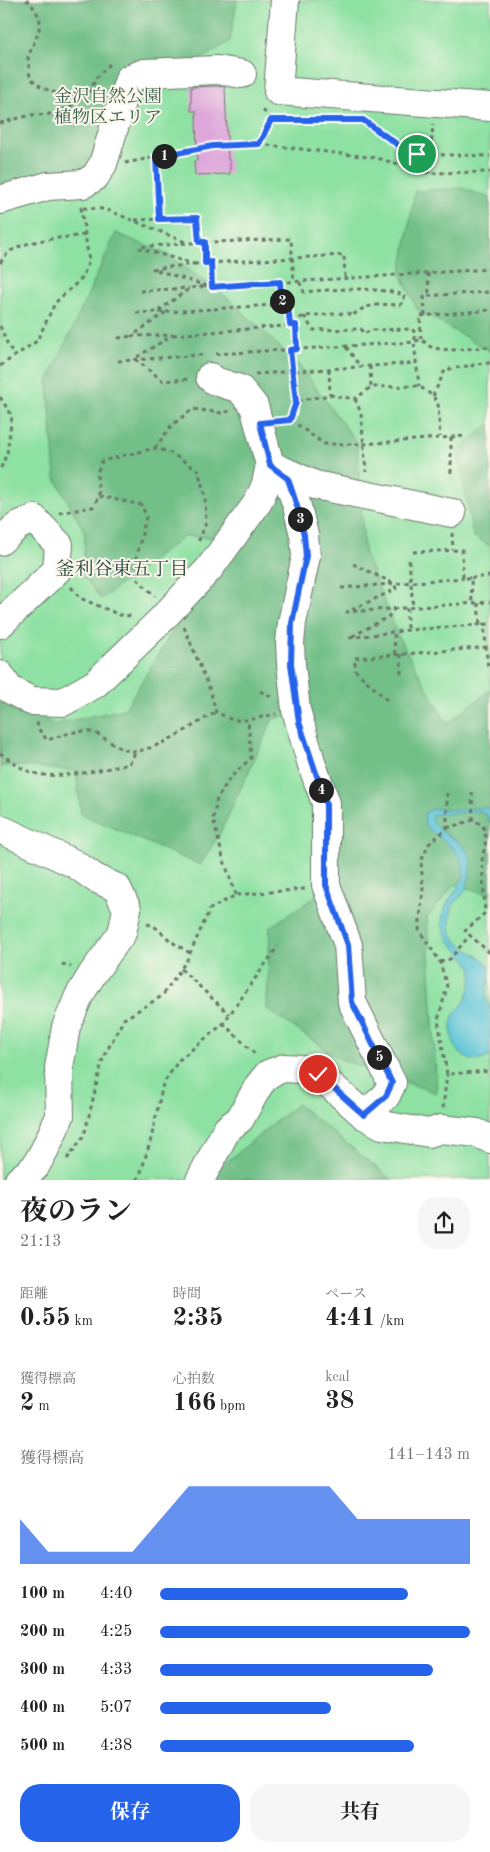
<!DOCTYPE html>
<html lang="ja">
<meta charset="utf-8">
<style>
:root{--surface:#fff;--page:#f6f6f6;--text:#222;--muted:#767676;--accent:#2563eb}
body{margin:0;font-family:"Old Standard TT","Noto Serif JP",serif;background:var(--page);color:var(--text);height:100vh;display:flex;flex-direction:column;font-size:19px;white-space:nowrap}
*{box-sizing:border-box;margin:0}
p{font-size:16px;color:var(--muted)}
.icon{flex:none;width:28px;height:28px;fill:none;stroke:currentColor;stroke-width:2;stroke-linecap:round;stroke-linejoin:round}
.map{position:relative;height:1180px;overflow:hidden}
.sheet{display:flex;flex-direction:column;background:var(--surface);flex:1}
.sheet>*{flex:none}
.pin{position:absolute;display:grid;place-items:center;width:42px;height:42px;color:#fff;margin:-21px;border:2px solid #fff;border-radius:50%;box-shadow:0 1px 5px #0007}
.km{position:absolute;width:25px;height:25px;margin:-12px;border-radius:50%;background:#222;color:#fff;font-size:14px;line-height:25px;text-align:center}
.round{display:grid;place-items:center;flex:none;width:52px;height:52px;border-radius:20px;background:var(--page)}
.overview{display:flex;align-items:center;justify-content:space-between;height:85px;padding:0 20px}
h1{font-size:28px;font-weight:700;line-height:38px}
.figures{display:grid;grid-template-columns:repeat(3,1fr);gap:8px;height:85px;padding:5px 20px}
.figures div{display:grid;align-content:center}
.figures b{font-size:25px;font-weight:700}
.figures small{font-size:14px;font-weight:400}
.figures p{font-size:14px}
.chart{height:140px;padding:10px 20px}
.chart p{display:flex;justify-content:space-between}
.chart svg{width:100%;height:90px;margin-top:5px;fill:var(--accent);opacity:.7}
.primary-button{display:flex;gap:10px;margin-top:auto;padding:10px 20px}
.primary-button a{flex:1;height:58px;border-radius:20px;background:var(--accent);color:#fff;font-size:20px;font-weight:700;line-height:58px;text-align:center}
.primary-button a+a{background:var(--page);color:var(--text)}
ul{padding:0 20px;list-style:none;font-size:16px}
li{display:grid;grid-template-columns:80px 60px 1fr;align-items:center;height:38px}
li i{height:12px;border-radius:6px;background:var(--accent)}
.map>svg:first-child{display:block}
.green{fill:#8de1a2;stroke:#568f6b}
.forest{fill:#72bf88;stroke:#487e5e}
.water{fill:#5bc4d7;stroke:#3d8086}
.building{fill:#dea7da}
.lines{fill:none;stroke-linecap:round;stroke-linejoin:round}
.minor-casing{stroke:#6a786a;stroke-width:30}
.path{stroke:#6a786a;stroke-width:3;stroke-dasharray:4 4;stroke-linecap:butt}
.minor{stroke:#fff;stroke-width:28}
.route-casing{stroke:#fff;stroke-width:10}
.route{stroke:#2563eb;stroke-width:6}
.labels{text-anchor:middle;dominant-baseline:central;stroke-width:4;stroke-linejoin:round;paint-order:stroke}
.park-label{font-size:18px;fill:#355e4a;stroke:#fbf7ec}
.neighbourhood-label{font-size:19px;fill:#1f3d34;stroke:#fbf7ec}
</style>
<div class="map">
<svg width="490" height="1180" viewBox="0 0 490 1180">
<rect width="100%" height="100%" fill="#fbf7ec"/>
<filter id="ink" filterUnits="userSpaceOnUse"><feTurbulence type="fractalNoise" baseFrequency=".02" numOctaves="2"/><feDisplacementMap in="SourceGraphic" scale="10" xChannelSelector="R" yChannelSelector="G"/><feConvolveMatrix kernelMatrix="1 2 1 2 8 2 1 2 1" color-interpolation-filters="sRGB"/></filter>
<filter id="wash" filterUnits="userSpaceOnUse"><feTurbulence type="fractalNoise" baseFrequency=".0096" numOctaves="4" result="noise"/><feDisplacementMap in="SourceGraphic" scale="20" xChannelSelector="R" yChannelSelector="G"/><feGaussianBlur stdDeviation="1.12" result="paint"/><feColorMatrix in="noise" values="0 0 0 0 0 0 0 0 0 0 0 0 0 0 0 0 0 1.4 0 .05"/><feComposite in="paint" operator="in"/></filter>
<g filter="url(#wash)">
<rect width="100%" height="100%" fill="#f6e5ce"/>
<path class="green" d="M0,0H490V1179L0,1180Z"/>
<g class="forest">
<path d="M0,0H237L230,41L119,112L98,156L57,190L0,205Z"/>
<path d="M461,188L490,198V351L417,309L401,274L415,191Z"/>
<path d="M116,233L168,255L230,300L299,365L357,443L364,551L398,636L447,724L490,690V895L455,884L427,918L437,1093L340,1059L267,1009L270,927L315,897L324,833L308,709L273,719L220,833L200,865L81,814L76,771L22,766H0V692L10,705L55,724L125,709C159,652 196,596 230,538L185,536L101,599L83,575L85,533L55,477L48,382Z"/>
<path d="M490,424V546L473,536L458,451Z"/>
<path d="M297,1104L391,1179L200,1180L217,1170Z"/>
</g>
<path class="water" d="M486,807L490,812V822L485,814L480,811L433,815L431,819C439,836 462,838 469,854C473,864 469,886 463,894C460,898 455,901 453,906C451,910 450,919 450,924C449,951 487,951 490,971C490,982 482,998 490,1007V1056C480,1062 471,1062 462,1055C452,1046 449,1030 453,1016C455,1012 460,1008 463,1004C469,994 473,983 472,972C472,964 465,958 460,953C428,921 445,909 464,876C463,871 463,865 461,860C456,847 435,836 425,826L424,813L434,808L456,810Z"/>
<g id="blocks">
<path class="building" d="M216,86L225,87L228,160H230V174L195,175L194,161H197L196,111H191V87Z"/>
</g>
</g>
<g filter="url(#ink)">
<use href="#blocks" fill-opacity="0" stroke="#6a786a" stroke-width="1"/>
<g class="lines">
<g class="minor-casing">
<g id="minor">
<path d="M285,0L278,91L490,107"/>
<path d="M0,200L48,186L83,184L95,177L103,164L129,79L144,73L217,70L242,74"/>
<path d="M210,377L215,381L240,389L254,406L270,465L288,479L297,506L304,535L306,556L292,623L290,643L291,664L296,710L312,765L326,803V885L348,945L352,1002L392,1083L386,1096L364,1115"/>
<path d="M0,541L19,525L34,519L59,545L57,570L0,624"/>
<path d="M0,675L9,689L31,701L63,702L95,684L160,621L209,569L258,502L266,484L270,465L315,485L452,513"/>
<path d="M0,829L75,864L95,878L117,888L127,909L122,933L93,973L79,996L66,1027L59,1068L60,1116L45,1149L35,1167L19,1180"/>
<path d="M200,1180L227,1129L240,1119L259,1085L268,1074L284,1068L302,1069L318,1074L364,1115L382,1125L429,1133L441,1129L477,1133L490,1139"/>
</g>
</g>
<g class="path">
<path d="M26,0L30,2L40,18L39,31L28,57L30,78L41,87L70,99L71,106"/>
<path d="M263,110L271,120H342"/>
<path d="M363,120L398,145L417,154L490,156"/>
<path d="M0,123L31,115L53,114L71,106L90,91L96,78L110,64"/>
<path d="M259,144L271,120"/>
<path d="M156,157L159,219"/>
<path d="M125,163L213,146L259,144L377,158L429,173L490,172"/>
<path d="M429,173L433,124"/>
<path d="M83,208L105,209L188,243"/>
<path d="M135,220L197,218L199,242"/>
<path d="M205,242V263L211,262L212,287L490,269"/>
<path d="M142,247L188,243L291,239L294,281"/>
<path d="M0,263C4,257 8,252 14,249C33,239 64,238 85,235"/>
<path d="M194,264L344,255L345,277"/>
<path d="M428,273L429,295"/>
<path d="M280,282L282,305"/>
<path d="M140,291L189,288"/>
<path d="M166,312L289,304L290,325"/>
<path d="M136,313L157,312"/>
<path d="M304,316L313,330L361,329L365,334L370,330L412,329L416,334L414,342L419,386"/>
<path d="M425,316L424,296L490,292"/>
<path d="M0,326L8,345L15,356"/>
<path d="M173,335L296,325"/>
<path d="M118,338L132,336"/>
<path d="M421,339L420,316L490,310"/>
<path d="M346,347L360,366"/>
<path d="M297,349L296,325L298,319L304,316L347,313L352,316C366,303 382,304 400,305L404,301V295C373,286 336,289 304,292L299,281"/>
<path d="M290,350L296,401"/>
<path d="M216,354L414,342L421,339L432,348L451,350L490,347"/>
<path d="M137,357L173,335L132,336L166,312H157L190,288L207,286L153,269L194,264L139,248"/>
<path d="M135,359L163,381L189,379"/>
<path d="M118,361L202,355"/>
<path d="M0,366L37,341L55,303L82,278L89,261L81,208L83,207"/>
<path d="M369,367H370L371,387"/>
<path d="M329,369L330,395"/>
<path d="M255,374L416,363"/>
<path d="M433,396L445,370L466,366L470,368L474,364L490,363"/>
<path d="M0,397L12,416L7,453L0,470"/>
<path d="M355,399L361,413L366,472"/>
<path d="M291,420L324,444H364L465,436"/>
<path d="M281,421L291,420L296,401L330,395L355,399L371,387L419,386L433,396L438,403L440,437"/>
<path d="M155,448L171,426L193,409L222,413L230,411"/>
<path d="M451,473V437"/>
<path d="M99,496L142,505L146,517L135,564L137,579L155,596"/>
<path d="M59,513L93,507L99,496L97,473L102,461L155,448L169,452L198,470L205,496L206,523L197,545"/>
<path d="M452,533L453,550"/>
<path d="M413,552L462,550L463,578H471L472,602"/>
<path d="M409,560L413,607"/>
<path d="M353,564L395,584L396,589L347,612L490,602"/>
<path d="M471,578L490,576"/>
<path d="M71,587L80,598L120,615L133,616"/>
<path d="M341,588L464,578"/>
<path d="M478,603L480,625L484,624L488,669"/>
<path d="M395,608L388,617L349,638L408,630L490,624"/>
<path d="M407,608V630"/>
<path d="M184,627L210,690L216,712L232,720H248L276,714"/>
<path d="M395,654L394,633H396"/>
<path d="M401,654V674"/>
<path d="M260,691L271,697"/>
<path d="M387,700L355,670V658L490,647"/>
<path d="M38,722L37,727L47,740C61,736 76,729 91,732C107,736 118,753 137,751C161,748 195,724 216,712"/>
<path d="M0,753C8,759 17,766 26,770C51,783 102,769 129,764L136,751"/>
<path d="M472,792L473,820L483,825L486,839L482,861L485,913L465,931L490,953"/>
<path d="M447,793V828L429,844L421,861L423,889L419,930L440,962L447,987L438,1020L447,1074L490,1071"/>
<path d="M447,828L473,820"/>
<path d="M236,895L223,858L213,819L217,799L230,778L251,758L248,720"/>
<path d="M147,924L154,926L172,942L190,953"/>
<path d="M440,962L450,959L470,935"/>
<path d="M62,964L71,967"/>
<path d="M181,969L229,1014"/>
<path d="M223,1023L257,1056"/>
<path d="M443,1108L447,1074"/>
<path d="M67,1159L84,1136L103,1058L124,1019L162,996L187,960L210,909L236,895L305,889"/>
<path d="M137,1180L140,1175L151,1139L163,1084L179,1060L223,1024L278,946"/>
</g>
<use href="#minor" class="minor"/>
</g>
</g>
<g class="lines" filter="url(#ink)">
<g class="route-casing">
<path id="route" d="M318,1074L364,1115L386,1096L392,1083L352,1002L348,945L326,885V803L299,722L291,664L292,623L306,556L304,535L297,506L288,479L270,465L260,423L290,420L296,402L290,350L297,349L296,325H290L288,304L282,305L280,282L212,287L211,262L205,263V242H199L197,218L159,219L156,157L213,146L259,144L271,120H363L398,145L417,154"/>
</g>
<use href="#route" class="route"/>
</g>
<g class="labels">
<g class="park-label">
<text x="108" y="97">金沢自然公園<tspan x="108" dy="21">植物区エリア</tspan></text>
</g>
<g class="neighbourhood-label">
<text x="122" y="570">釜利谷東五丁目</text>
</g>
</g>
</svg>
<div class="pin" style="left:417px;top:154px;background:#1e9e55"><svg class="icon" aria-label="arrive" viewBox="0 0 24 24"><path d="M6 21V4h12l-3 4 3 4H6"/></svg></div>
<div class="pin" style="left:318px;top:1074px;background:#d93025"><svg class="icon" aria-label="check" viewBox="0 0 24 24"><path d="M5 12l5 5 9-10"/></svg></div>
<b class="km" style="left:164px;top:156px">1</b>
<b class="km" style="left:282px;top:301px">2</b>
<b class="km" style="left:300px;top:519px">3</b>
<b class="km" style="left:321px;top:790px">4</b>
<b class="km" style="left:379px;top:1057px">5</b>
</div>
<section class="sheet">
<div class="overview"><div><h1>夜のラン</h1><p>21:13</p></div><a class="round"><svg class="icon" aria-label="share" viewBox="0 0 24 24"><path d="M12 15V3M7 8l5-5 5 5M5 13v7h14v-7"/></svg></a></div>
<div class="figures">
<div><p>距離</p><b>0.55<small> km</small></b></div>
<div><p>時間</p><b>2:35</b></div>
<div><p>ペース</p><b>4:41<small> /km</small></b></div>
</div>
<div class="figures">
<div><p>獲得標高</p><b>2<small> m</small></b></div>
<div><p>心拍数</p><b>166<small> bpm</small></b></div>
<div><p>kcal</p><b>38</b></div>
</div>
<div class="chart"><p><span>獲得標高</span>141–143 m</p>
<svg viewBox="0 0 160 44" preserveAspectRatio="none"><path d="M0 44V22L10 38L20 38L30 38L40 38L50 22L60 6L70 6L80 6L90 6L100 6L110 6L120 22L130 22L140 22L150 22L160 22V44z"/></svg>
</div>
<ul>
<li><b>100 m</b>4:40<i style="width:80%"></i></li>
<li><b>200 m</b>4:25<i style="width:100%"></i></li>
<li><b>300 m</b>4:33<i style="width:88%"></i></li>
<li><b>400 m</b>5:07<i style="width:55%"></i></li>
<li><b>500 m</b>4:38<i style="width:82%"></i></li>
</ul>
<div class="primary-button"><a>保存</a><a>共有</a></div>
</section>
